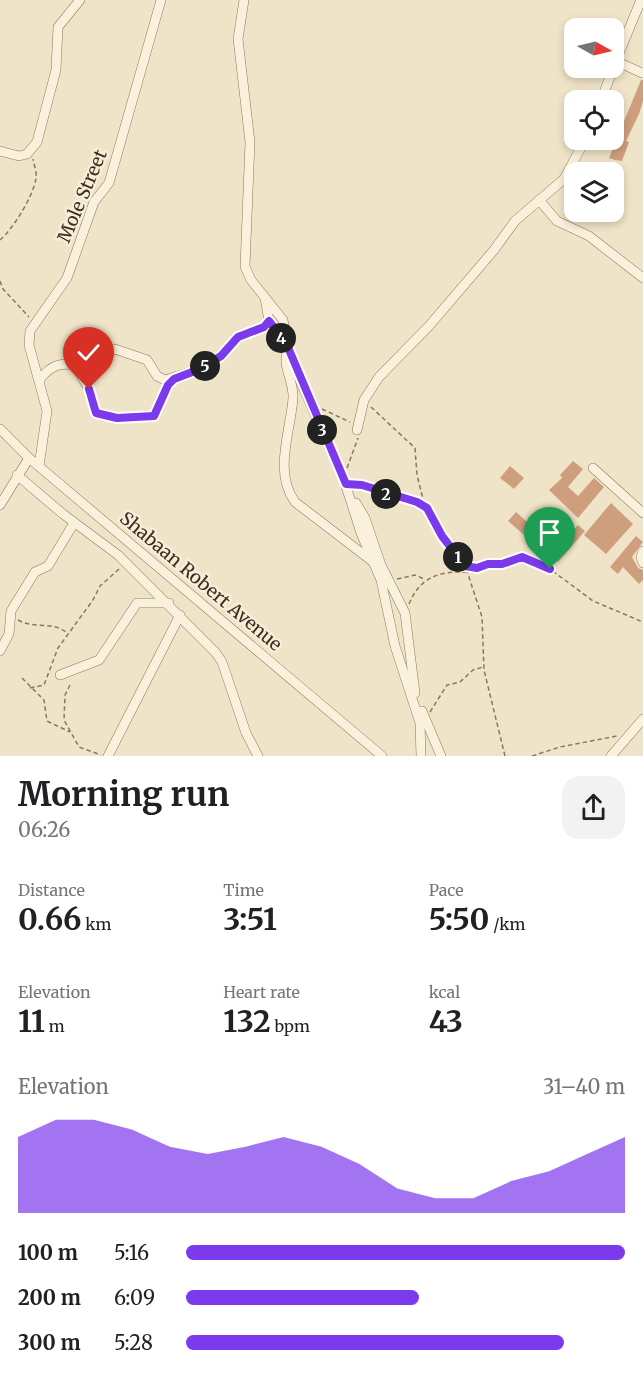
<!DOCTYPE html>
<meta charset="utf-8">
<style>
:root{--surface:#fff;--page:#f2f2f2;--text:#202124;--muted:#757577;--accent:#7c3aed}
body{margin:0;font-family:Merriweather,serif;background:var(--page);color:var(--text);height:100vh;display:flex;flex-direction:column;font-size:22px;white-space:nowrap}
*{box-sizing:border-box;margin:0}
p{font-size:20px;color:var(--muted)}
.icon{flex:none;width:33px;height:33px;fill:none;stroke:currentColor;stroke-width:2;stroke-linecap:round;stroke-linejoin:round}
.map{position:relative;height:756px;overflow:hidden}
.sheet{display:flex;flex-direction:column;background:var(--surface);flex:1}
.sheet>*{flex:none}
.needle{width:39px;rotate:98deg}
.fabs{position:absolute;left:564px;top:18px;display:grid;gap:12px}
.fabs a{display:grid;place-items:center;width:60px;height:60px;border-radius:12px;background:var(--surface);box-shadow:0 3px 9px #0003;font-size:30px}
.pin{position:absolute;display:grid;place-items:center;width:51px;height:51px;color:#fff;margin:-62px -26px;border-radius:50% 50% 50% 0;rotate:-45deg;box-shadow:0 0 6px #0007}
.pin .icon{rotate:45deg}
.km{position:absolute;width:30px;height:30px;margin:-15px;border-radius:50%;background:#222;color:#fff;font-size:16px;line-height:30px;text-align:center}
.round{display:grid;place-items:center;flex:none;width:63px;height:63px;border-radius:18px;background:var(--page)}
.headline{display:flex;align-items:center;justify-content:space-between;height:102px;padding:0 18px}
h1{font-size:33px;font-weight:700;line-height:45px}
.figures{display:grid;grid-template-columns:repeat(3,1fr);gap:9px;height:102px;padding:6px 18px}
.figures div{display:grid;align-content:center}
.figures b{font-size:30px;font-weight:700}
.figures small{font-size:16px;font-weight:400}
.figures p{font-size:16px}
.chart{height:168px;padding:12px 18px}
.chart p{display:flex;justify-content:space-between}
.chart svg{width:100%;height:108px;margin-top:6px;fill:var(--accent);opacity:.7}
ul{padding:0 18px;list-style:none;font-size:20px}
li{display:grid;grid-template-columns:96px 72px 1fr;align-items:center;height:45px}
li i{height:15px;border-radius:8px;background:var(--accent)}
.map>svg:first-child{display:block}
.building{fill:#cf9f7d}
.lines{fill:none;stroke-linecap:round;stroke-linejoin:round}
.minor-casing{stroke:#8d765c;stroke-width:10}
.path{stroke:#8d765c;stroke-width:1.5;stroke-dasharray:4.5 3;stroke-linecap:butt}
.minor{stroke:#faf1dc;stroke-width:9}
.route-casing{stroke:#fff;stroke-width:12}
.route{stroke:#7c3aed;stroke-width:8}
.labels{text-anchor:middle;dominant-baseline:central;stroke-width:5;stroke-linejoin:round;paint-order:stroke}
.street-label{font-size:18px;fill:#3d2e20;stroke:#f7eed8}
</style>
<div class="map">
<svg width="643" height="756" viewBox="0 0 643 756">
<rect width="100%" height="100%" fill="#f0e4c8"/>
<g class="building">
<path d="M641,80H643V101L639,114L626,141L629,142L622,161L615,160L609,158Z"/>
<path d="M573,461L583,469L568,487L578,496L594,478L604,487L578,518L549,490L562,478L560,475Z"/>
<path d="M510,466L524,478L514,489L500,478Z"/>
<path d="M611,503L633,524L606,554L584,535Z"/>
<path d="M553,510L563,518L539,548L508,521L516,512L536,530Z"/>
<path d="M578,525L585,531L558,562L551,555Z"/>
<path d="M636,536L643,542L632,557L638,568L643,570V580L639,584L623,567L618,574L610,567Z"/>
</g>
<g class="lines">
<g class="minor-casing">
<g id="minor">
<path d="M244,0L238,39L250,142L245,267L251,280L283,320L288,348L297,373L344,480L361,533L381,580L395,646L420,723L421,756"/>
<path d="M641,0L617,58L620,63L642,73"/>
<path d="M601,100L617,59"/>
<path d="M0,151L19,156L27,154L37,142L56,70L58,27L80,0"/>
<path d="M539,200L557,221L589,236L643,278"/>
<path d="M265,298L269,321L287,345"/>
<path d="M288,348C281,366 294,380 293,398C291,430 273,472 295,502L372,561"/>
<path d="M74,363L90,391L95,412L117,418L155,415L168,385L174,379"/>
<path d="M40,379C60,353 74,371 96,362C103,359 108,351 115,349L147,360L157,376L165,380L200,369L221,356L238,337L264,327L269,321"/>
<path d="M0,429L29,458L382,756"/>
<path d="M357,430L364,400L379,377L429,326L494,250L515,221L564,179L585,140"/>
<path d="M39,466L47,411L29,345L30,331L67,278L94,202L109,183L161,0"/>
<path d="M593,468L643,513"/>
<path d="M17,475L63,514L118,555L216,653L222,662L246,733L258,756"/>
<path d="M356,503L365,518L381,565L405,613L415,693"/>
<path d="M0,505L29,458"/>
<path d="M643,551L641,557L643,563"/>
<path d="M0,651L9,634L11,611L35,572L48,566L74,523"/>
<path d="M60,675L99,660L137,603H169"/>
<path d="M422,711L441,756"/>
<path d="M108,756L180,615"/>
<path d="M611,756L643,719"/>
</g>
</g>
<g class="path">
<path d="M0,240C13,229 34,195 36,178C37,172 34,165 33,159"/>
<path d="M0,281L3,289L29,317"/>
<path d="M371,407L415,448L417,475L423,499L442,536L465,565L482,617L484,670L505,756"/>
<path d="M322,409L350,422"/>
<path d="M347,468L358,438"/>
<path d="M353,484L417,502L427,508"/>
<path d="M467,566L477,568L525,558L550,569L593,601L643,622"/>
<path d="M397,579L415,575L424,579"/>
<path d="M409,604C420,577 439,571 467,572"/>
<path d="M18,620C33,629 54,621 67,633"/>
<path d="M22,678L44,700L47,721L70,732"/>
<path d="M70,685L65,695L64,720L79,747L101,755"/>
<path d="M30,688L44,685L58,648L93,600L100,586L119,569"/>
<path d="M430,712L447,685L460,682L473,670L483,667"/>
<path d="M532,756L560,747L617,736"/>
</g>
<use href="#minor" class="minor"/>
</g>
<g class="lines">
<g class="route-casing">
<path id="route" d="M89,389L96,413L117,418L154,416L168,385L174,379L200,369L221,356L238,337L264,327L269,321L287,345L346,484L362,485L417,502L427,508L442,536L465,566L477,568L488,564H502L522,557L550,569"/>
</g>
<use href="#route" class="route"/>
</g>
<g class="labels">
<g class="street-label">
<text transform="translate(82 196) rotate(-67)">Mole Street</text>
<text transform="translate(201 581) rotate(40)">Shabaan Robert Avenue</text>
</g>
</g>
</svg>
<div class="fabs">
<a><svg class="needle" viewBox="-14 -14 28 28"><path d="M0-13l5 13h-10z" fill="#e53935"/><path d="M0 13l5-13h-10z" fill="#757577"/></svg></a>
<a><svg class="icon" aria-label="locate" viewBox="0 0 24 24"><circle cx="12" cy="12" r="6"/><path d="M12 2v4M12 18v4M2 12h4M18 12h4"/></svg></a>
<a><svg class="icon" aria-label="layers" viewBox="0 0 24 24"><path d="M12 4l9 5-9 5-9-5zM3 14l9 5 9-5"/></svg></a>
</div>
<div class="pin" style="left:550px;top:569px;background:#1e9e55"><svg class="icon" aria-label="arrive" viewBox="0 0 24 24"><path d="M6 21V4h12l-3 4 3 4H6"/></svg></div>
<div class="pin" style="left:89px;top:389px;background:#d93025"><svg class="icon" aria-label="check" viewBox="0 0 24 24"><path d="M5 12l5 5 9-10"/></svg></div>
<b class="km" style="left:458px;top:557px">1</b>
<b class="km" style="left:386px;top:494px">2</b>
<b class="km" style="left:322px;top:430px">3</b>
<b class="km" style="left:281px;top:338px">4</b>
<b class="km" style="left:205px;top:366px">5</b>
</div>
<section class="sheet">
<div class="headline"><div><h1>Morning run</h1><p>06:26</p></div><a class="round"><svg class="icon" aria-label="share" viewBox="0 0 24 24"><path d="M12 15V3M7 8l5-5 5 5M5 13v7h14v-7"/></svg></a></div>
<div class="figures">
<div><p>Distance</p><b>0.66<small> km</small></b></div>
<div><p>Time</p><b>3:51</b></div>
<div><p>Pace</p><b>5:50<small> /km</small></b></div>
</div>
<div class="figures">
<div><p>Elevation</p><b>11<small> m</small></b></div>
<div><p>Heart rate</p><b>132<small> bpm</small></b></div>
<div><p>kcal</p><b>43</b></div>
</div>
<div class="chart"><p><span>Elevation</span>31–40 m</p>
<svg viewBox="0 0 160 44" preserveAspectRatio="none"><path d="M0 44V13L10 6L20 6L30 10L40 17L50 20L60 17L70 13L80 17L90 24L100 34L110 38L120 38L130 31L140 27L150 20L160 13V44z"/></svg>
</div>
<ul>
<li><b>100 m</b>5:16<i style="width:100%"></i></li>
<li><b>200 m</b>6:09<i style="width:53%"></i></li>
<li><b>300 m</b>5:28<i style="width:86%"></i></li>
</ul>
</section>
